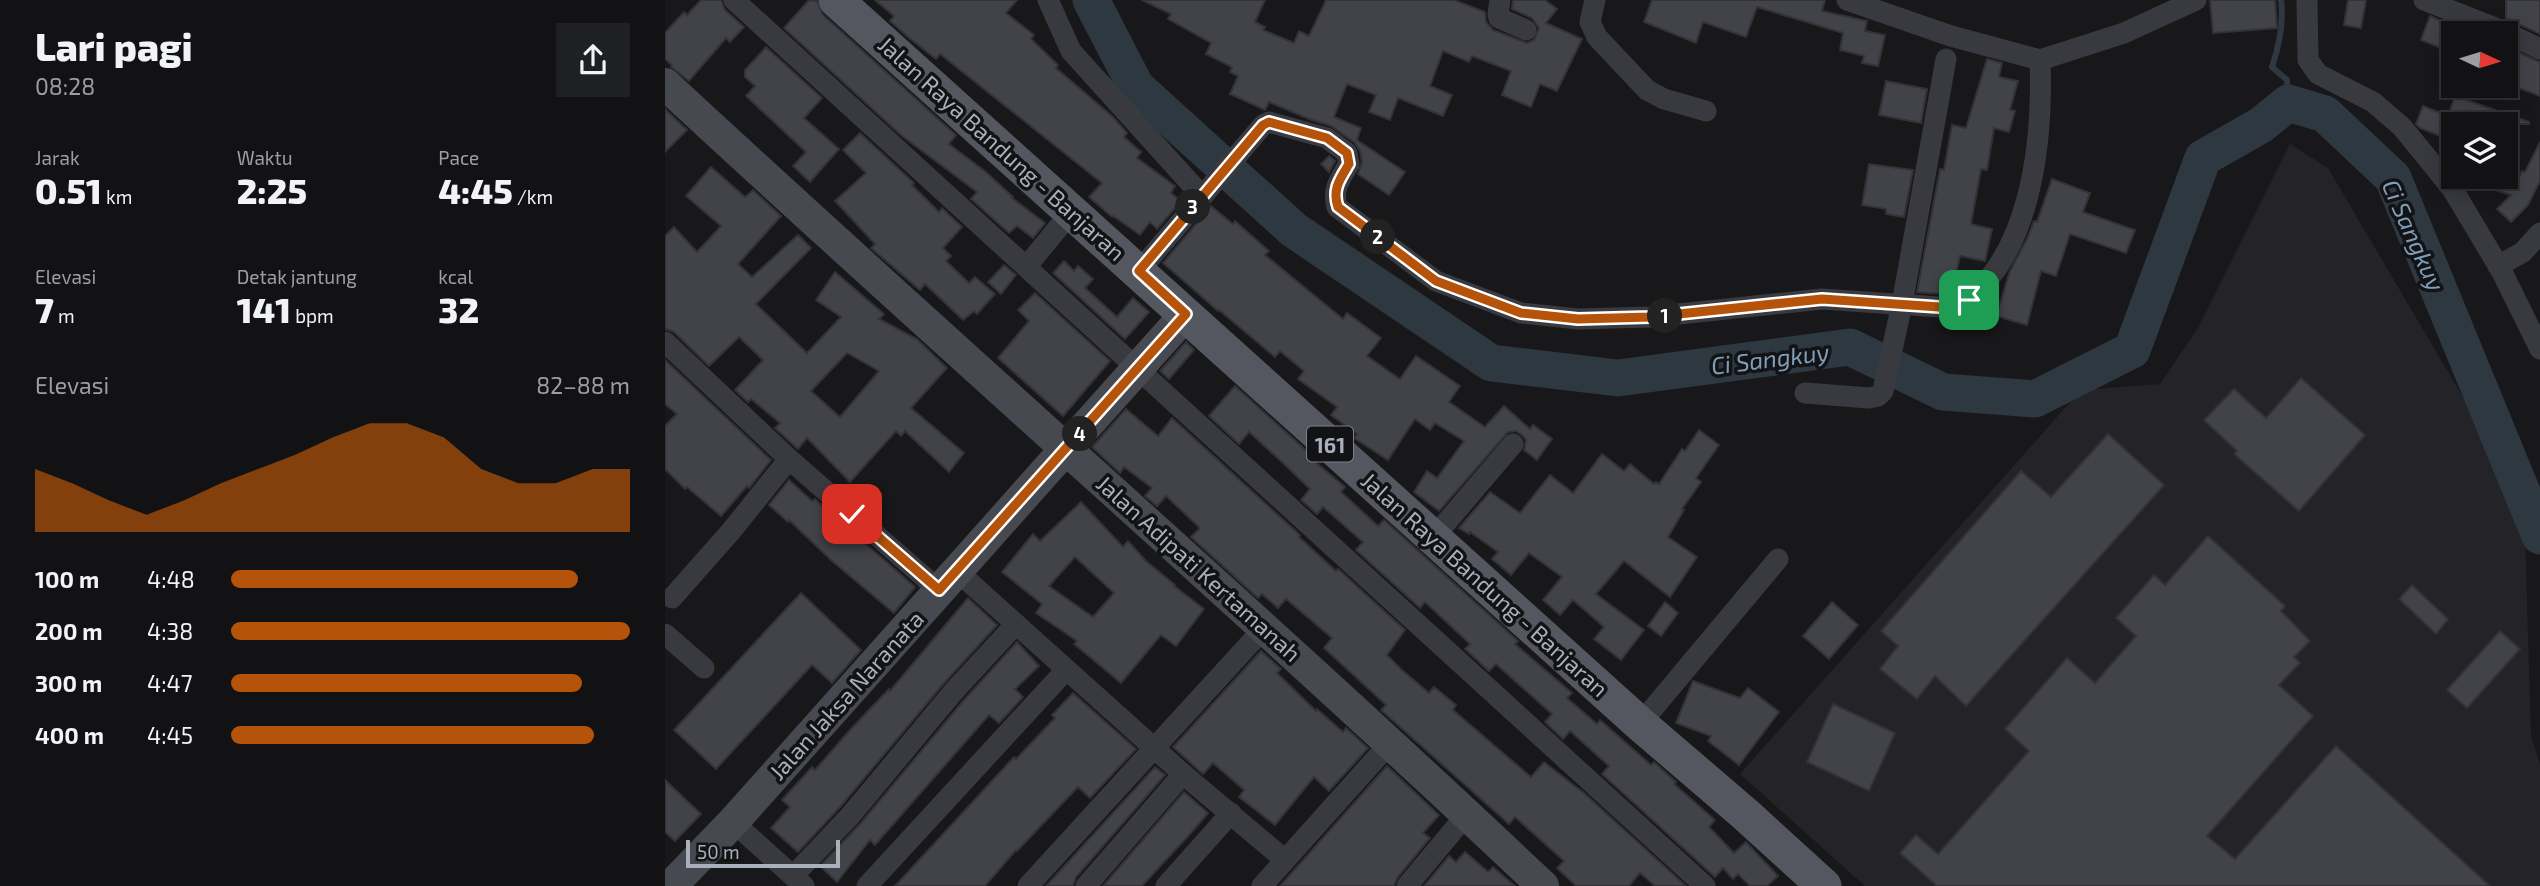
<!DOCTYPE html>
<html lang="id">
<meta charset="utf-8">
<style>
:root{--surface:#121214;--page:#1f2022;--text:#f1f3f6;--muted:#9c9ea0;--line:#313234;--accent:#b45309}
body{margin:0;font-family:"Exo 2",sans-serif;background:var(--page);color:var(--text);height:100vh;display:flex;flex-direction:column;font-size:26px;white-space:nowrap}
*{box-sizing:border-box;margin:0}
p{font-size:23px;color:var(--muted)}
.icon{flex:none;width:38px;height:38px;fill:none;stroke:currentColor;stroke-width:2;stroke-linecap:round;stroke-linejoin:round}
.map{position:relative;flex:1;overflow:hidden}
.side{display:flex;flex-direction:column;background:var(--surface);width:665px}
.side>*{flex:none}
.needle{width:46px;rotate:94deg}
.tools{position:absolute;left:1776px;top:21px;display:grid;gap:14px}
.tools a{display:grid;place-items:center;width:77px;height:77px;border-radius:0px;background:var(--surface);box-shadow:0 4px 18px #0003,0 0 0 2px var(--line);font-size:35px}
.scale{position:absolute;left:21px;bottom:18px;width:154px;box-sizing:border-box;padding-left:7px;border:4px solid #a9afbb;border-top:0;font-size:19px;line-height:24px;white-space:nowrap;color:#a9afbb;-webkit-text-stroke:5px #131316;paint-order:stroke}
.pin{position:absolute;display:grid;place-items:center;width:60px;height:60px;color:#fff;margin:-30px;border-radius:14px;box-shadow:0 4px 10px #0006}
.km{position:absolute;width:35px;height:35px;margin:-18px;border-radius:50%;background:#222;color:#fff;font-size:19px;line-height:35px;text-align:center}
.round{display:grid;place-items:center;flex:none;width:74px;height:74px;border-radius:0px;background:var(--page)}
.summary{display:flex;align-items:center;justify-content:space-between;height:119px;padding:0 35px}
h1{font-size:38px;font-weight:800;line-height:52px}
.figures{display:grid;grid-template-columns:repeat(3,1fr);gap:10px;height:119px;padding:7px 35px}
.figures div{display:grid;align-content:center}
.figures b{font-size:35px;font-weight:800}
.figures small{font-size:19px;font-weight:400}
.figures p{font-size:19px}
.chart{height:196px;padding:14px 35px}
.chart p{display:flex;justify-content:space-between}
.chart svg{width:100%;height:126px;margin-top:7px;fill:var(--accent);opacity:.7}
ul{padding:0 35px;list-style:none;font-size:23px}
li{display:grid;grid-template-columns:112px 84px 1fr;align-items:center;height:52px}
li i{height:18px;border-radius:9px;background:var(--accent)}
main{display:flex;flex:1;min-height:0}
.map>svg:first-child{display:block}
.built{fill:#242428}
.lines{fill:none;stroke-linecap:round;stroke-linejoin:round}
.stream{stroke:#2d3840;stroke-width:6}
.river{stroke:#2d3840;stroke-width:37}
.building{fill:#424348;stroke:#323237;stroke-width:2;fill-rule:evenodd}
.minor{stroke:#393a40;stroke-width:21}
.secondary{stroke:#474950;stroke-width:32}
.primary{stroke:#54575f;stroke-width:35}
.route-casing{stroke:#fff;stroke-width:14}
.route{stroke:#b45309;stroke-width:9}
.labels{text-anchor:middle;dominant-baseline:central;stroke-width:7;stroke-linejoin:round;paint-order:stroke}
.shield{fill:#131316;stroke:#7c808a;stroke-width:2}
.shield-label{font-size:21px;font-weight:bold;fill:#a9afbb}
.street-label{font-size:23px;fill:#a9afbb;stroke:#131316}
.water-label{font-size:24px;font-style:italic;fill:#7e9fb9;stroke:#131316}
</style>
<main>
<section class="side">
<div class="summary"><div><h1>Lari pagi</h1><p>08:28</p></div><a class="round"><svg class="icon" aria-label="share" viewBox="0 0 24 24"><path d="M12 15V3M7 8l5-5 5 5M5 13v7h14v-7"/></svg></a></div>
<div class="figures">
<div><p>Jarak</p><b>0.51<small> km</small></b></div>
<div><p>Waktu</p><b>2:25</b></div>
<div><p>Pace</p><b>4:45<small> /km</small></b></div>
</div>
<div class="figures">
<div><p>Elevasi</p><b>7<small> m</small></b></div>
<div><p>Detak jantung</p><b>141<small> bpm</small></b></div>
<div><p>kcal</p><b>32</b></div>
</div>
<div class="chart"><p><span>Elevasi</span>82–88 m</p>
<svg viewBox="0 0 160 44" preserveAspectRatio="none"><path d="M0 44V22L10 27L20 33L30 38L40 33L50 27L60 22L70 17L80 11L90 6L100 6L110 11L120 22L130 27L140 27L150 22L160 22V44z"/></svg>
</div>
<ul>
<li><b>100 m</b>4:48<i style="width:87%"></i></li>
<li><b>200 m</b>4:38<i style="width:100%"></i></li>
<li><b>300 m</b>4:47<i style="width:88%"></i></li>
<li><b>400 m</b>4:45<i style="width:91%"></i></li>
</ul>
</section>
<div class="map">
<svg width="1875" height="886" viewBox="0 0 1875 886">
<rect width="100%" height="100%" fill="#18181b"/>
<path class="built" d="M1625,144L1663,168L1859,501L1866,736L1875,764V886H1200L1075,774L1416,390L1495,384L1533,328Z"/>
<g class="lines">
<path class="stream" d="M1616,0C1619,22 1614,46 1607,67L1622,80L1623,103"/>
<path class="river" d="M426,0L471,87L629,230L826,363L953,378L1185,347L1278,392L1370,399L1467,350L1538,158L1596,125L1623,103L1660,114L1728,178L1875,536"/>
</g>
<g class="building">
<path d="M36,0H56L60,10L79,27L65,42L61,38L24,81L6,67L7,65L0,59V33L19,12L22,15Z"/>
<path d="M144,0L152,1L158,15L291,135L284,144L321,172L348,197L347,198L380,223L368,238L352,226L344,233L306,199L312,192L237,136L119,28Z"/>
<path d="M210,0H352L341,13L369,35L366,39L393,65L391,68L448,117L462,133L459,137L476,152L472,158L510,186L506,193L516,201L492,229L485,222L475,235L448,216L447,217L424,197L437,183L275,54L271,59L243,37L225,21L229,16Z"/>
<path d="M477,0H600L590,22L600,27L598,30L629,43L634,31L644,36L661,0H789L820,12L821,22L828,30L862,43L869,40L874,28L867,18L847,9L848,0H880L892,9L881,23L917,39L892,91L875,84L866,107L837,95L846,71L807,56L804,62L778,51L765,86L787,95L778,116L733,98L725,120L704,112L711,95L682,84L669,117L696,128L692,140L740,172L724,195L693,174L697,162L695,151L690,143L666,126L644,119L604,102L600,110L565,94L573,76L565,72L567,67L541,54L546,43L503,19L506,14Z"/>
<path d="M987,0H1160L1157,11L1202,21L1200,31L1220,35L1213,66L1197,63L1199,56L1175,50L1178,33L1092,7L1081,37L1038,22L1031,43L979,22Z"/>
<path d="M1545,0H1610L1612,28L1548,33Z"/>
<path d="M1683,0H1701L1696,28L1679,25Z"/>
<path d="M1841,0H1875V34L1841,18Z"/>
<path d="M1765,16L1788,26V53L1756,40Z"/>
<path d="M101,47L157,98L139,118L174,149L145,182L128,166L141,152L81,96L90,86L80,77V70Z"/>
<path d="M1841,47L1875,62V96L1841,83Z"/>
<path d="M1322,59L1337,63L1334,77L1353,81L1345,110L1350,111L1344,132L1329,128L1322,170L1316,169L1306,224L1327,229L1320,261L1295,256L1289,284L1278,282L1276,294L1252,292L1275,169L1279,170L1287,125L1301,128Z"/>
<path d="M1221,81L1262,89L1256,123L1214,115Z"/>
<path d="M1790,96L1864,122V124H1788V141L1755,128L1751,124L1758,106L1783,116Z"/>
<path d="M0,109L22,130L0,152Z"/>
<path d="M195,133L249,183L247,185L274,212L277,208L297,227L278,248L286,256L281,261L304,283L310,277L330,294L312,314L309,311L298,320L260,284L255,290L206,248L210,244L170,201L201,173L178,150Z"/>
<path d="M1875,142V181L1863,205L1846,222L1832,209L1846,195L1800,180L1801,177H1841V174L1854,178L1857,171L1860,172Z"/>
<path d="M664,156L670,161L664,172L656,164Z"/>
<path d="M1204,164L1248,170L1239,217L1221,214V209L1197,205Z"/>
<path d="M46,167L80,197L88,190L116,216L73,264L87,277L133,235L146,248L91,304L142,353L176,317L151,300L170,272L219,314L214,319L252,339L282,368L246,408L299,453L284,472L240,431L236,436L231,431L185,482L142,438L133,449L110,428L115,423L86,399L83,402L70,390L98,360L74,337L44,366L9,332L0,329V236L9,227L32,252L56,226L21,196ZM182,353L214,371L175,417L146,391Z"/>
<path d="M1387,179L1425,193L1418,212L1470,230L1461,253L1405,234L1391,276L1376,271L1362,325L1331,316L1345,271L1363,237L1369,221L1372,222Z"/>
<path d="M546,206L568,224L570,221L604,251L600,255L678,319L682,313L716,338L702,356L735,379L751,356L795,386L784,402L820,427L839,406L865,429L868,425L887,439L872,460L859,450L861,440L857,435L851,431L843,432L774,511L749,492L762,471L772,478L799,441L770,423L765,430L750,419L723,460L689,438L692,434L666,415L672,407L633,379L639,371L615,351L610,357L554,310L553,311L498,263Z"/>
<path d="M399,261L409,271L413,266L428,279L420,288L452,317L468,298L484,312L460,339L388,273Z"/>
<path d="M339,265L351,275L336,294L323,282Z"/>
<path d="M370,293L445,361L398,416L333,358L364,321L353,310Z"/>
<path d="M521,342L529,350L504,379L495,371Z"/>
<path d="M0,360L106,460L84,488L82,486L56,516L22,487L20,489L0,469V426L12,414L0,404Z"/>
<path d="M1636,378L1700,435L1634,511L1569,454L1572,451L1539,420L1569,389L1601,418Z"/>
<path d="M570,386L644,453L642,455L680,487L676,492L713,526L719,520L853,641L850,644L907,693L902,698L932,724L935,720L986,765L989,762L1011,782L1009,784L1050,820L1044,827L1069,853L1081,842L1113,876L1102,886H1085L1073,874L1068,879L1058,868L1050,877L937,774L944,766L905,731L898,739L880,722L887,714L831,664L824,671L800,649L805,644L760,602L755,608L691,550L698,542L658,507L652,514L636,500L645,489L618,463L584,432L574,444L544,416Z"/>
<path d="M461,409L493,436L507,418L635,535L634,537L671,571L673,569L740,630L722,655L737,670L764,693L769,687L791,705L788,710L866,777L879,762L919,793L1021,886H990L975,873L964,886H911L892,868L899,861L850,817L844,824L716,710L721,705L659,648L667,638L621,599L613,608L597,594L593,598L526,537L535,528L501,496L492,506L480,496L487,488L459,467L455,473L427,447Z"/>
<path d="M1034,430L1054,445L1031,478L1036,482L1017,509L1019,510L1003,537L1032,557L1005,597L959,561L931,594L979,630L956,660L929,639L939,627L908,600L895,615L878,600L897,577L864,553L846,575L827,559L833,552L805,532L804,534L794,528L825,492L855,513L885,475L908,493L937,454L959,471L965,464L989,484L991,482L994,484L1017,449L1020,451Z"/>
<path d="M1443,434L1499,485L1301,706L1270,676L1252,699L1215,669L1233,646L1216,631L1356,471L1386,497Z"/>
<path d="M124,480L147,501L150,499L250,587L229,613L167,561L124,520L123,522L104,505Z"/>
<path d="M416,502L458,547L463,541L481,561L510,585L509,586L539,609L511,646L496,635L456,683L409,644L412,641L371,613L377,604L337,572L368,534L375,541ZM410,557L449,593L428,617L384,586Z"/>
<path d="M1543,536L1620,606L1616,611L1645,641L1629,657L1635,663L1614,685L1648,716L1542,836L1570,859L1671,746L1825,886H1272L1235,853L1251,835L1273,854L1364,751L1340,729L1402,658L1430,683L1471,636L1451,618L1489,575L1500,585Z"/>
<path d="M1747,585L1783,619L1771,634L1734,599Z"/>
<path d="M136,593L196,650L167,683L147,665L51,769L9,730Z"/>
<path d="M303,598L332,625L279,683L175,807L133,852L106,828L125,807L117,800L147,767L150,770L185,730L224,689L225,691Z"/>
<path d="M1000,602L1013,613L996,636L983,626Z"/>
<path d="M1167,602L1193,625L1164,659L1138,636Z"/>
<path d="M1835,631L1855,649L1802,708L1782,690Z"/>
<path d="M352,642L374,666L350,689L358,697L334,723L324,715L210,845L205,840L172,882L155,866L195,824L299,700Z"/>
<path d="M596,651L616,669L612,673L651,711L652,709L678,732L681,728L703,748L664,791L649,777L610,825L574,797L579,790L548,763L538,774L508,747Z"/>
<path d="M1028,681L1075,698L1083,688L1114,712L1074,765L1043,741L1046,736L1011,723Z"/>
<path d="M408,693L471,749L425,798L413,787L352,851L351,850L320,886H230L349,757L351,759L390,718L387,715Z"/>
<path d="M1168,704L1230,733L1204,791L1142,762Z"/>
<path d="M722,766L774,815L758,833L765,838L732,878L729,886H615Z"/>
<path d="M490,767L500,775L411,877L408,886H381Z"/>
<path d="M0,780L36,814L10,841L0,832Z"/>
<path d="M519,792L543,813L526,833L477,886H438Z"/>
<path d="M800,852L823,872L828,867L850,886H759L784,856L791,862Z"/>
</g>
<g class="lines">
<g class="minor">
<path d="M69,0C392,296 716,590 1040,886"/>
<path d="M383,0L406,51L537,196"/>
<path d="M835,0L833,14L834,18L861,30"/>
<path d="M930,0L925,22L932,37L982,90L999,99L1041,111"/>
<path d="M1182,0L1286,36L1375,60L1459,33L1531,0"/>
<path d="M1642,0L1643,60L1653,74L1708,102L1737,127L1764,160L1788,190L1837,272L1875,349"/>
<path d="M1759,0L1833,29L1875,49"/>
<path d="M362,266L407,211"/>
<path d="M1833,266L1858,252L1875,233"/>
<path d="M474,271L598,125L604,122L662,138L682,153L684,164C675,179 667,189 672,207L771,281L856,313L913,319L985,317L1157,299L1289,308C1367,264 1378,140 1375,60"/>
<path d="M0,342L124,459L274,590"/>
<path d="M1140,393L1204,398L1213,396L1218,391L1237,304L1281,59"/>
<path d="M768,538L848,444"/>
<path d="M292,571L518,774L620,860"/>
<path d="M7,598L67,530L124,459"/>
<path d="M0,634L39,668"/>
<path d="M975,724L1113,559"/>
<path d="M68,822L139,886"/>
<path d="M128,876L185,816L289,691L351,624"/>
<path d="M202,886L401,670"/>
<path d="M363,886L600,627"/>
<path d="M421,886L518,774"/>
<path d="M501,886L566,813"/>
<path d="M597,886L725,743"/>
<path d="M742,886L802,814"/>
</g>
<g class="secondary">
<path d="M0,84C291,354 590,614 878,886"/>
<path d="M6,886L68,822L521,314"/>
</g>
<path class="primary" d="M171,0L975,724L1080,814L1159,886"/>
</g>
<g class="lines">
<g class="route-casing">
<path id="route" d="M187,514L274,590L521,314L474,271L598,125L604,122L662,138L682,153L684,164C675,179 667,189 673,207L771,281L856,313L913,319L985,317L1157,299L1289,308L1304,300"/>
</g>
<use href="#route" class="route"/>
</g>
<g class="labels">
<rect class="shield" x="642" y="426.5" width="46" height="35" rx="5"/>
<g class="shield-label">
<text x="665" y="444">161</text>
</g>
<g class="street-label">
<text transform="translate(337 148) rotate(42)">Jalan Raya Bandung - Banjaran</text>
<text transform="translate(534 568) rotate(42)">Jalan Adipati Kertamanah</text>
<text transform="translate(820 584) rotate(42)">Jalan Raya Bandung - Banjaran</text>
<text transform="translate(181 695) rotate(-48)">Jalan Jaksa Naranata</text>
</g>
<g class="water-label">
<text transform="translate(1749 235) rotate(66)">Ci Sangkuy</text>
<text transform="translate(1105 358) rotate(-7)">Ci Sangkuy</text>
</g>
</g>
</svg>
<div class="tools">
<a><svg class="needle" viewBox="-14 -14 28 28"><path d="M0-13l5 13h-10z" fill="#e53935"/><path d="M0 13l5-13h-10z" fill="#9c9ea0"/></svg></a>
<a><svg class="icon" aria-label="layers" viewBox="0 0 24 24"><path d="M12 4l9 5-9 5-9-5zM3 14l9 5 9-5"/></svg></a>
</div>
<div class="scale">50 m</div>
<div class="pin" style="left:1304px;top:300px;background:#1e9e55"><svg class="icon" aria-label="arrive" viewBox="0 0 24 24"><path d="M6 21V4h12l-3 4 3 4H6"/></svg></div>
<div class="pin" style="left:187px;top:514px;background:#d93025"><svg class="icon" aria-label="check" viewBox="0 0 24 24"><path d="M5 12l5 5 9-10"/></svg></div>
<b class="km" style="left:1000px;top:316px">1</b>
<b class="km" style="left:713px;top:237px">2</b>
<b class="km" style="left:528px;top:207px">3</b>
<b class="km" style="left:415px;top:434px">4</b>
</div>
</main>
